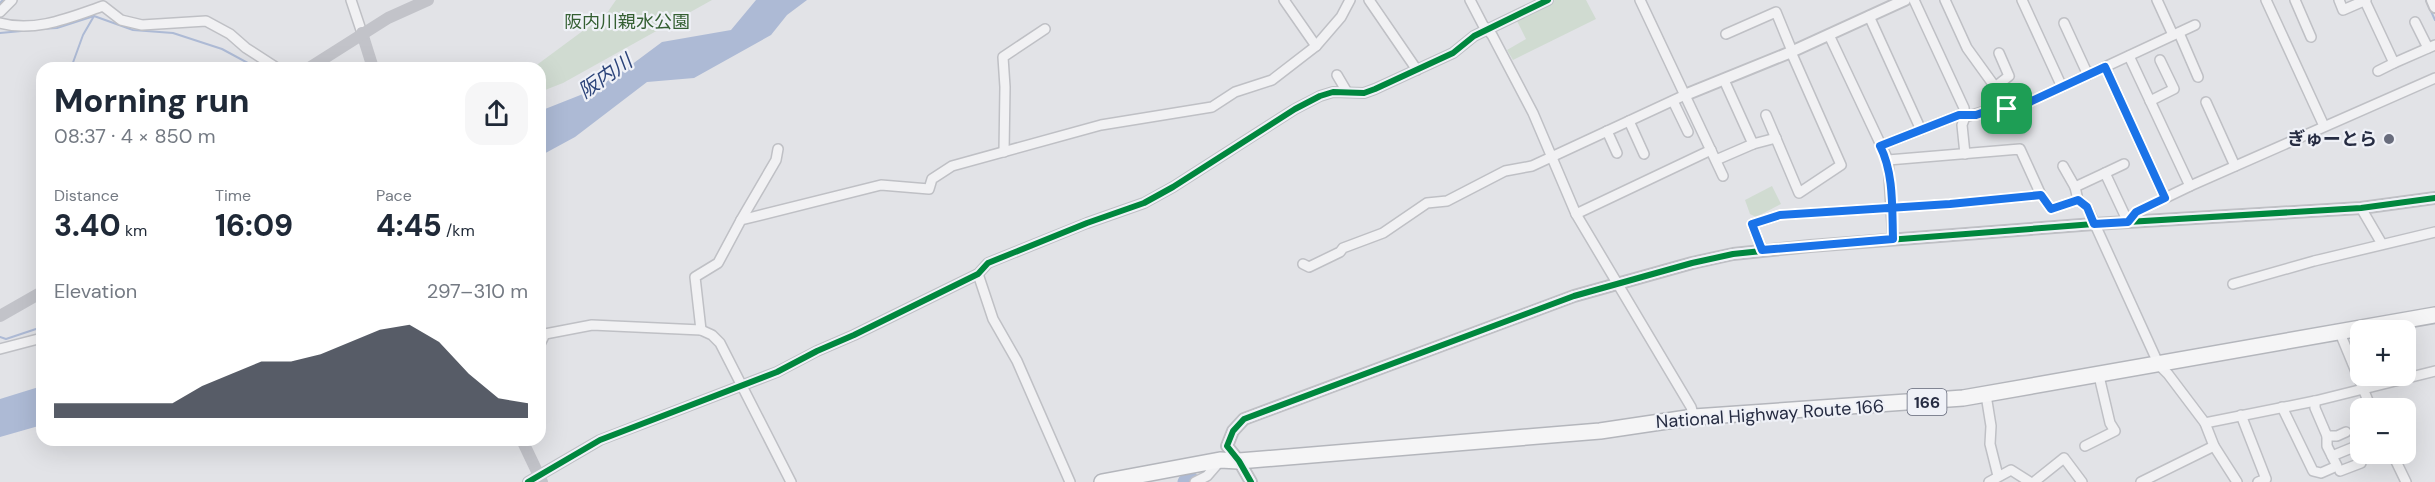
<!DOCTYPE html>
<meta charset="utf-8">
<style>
:root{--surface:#fff;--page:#f6f6f7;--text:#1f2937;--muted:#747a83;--accent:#111827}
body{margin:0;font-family:"DM Sans","Noto Sans JP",sans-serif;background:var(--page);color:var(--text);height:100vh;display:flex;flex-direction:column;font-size:22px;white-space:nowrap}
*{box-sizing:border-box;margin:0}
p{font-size:20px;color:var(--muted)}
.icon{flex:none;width:33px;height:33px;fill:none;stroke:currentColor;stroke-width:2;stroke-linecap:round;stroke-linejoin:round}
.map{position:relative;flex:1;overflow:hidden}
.drawer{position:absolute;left:36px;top:62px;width:510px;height:384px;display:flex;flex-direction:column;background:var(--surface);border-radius:18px;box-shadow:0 6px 24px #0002}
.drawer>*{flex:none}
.buttons{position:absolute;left:2350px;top:320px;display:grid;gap:12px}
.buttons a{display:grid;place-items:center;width:66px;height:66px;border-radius:12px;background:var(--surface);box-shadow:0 6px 24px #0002;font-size:30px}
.pin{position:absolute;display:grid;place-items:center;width:51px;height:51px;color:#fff;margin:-26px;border-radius:12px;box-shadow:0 3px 9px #0006}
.round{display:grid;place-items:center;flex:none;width:63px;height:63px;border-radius:18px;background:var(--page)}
.overview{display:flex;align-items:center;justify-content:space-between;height:102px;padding:0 18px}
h1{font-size:33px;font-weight:800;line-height:45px}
.stats{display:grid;grid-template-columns:repeat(3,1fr);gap:9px;height:102px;padding:6px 18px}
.stats div{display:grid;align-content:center}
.stats b{font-size:30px;font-weight:800}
.stats small{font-size:16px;font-weight:400}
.stats p{font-size:16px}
.chart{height:168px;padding:12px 18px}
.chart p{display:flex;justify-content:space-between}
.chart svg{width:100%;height:108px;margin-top:6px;fill:var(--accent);opacity:.7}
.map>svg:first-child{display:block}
.green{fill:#d0dbd1}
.water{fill:#adbad5}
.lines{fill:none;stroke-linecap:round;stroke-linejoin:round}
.stream{stroke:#adbad5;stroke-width:2}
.river{stroke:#adbad5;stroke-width:15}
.minor-casing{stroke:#bfc0c5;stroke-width:12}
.tertiary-casing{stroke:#bfc0c5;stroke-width:14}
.trunk-casing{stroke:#b4b6bc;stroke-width:18}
.minor{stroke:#f1f1f3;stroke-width:9}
.tertiary{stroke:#f1f1f3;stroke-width:10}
.secondary{stroke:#c2c3c9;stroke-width:12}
.trunk{stroke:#f5f5f6;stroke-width:15}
.cycleway-casing{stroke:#eff1f7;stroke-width:10}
.cycleway{stroke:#00873e;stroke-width:6}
.route-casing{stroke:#fff;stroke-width:12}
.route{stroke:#1a73e8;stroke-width:8}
.poi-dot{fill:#686c7c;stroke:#eff1f7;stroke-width:2}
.labels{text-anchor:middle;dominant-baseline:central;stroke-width:4.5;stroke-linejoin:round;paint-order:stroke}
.shield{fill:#eff1f7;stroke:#626778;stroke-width:1.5}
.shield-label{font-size:16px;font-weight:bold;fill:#262c42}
.park-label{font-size:18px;fill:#345f32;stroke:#eff1f7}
.poi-label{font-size:18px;font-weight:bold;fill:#262c42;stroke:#eff1f7;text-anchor:end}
.street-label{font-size:18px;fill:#262c42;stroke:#eff1f7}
.water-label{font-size:20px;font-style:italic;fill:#2c447a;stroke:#eff1f7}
</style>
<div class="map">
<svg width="2435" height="482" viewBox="0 0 2435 482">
<rect width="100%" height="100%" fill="#e2e3e7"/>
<g class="green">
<path d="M616,0H712L563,83L540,92V68L534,67L607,13Z"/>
<path d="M1555,0H1586L1596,19L1513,60L1507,50L1526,39L1516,19Z"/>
<path d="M1772,186L1781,204L1756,217L1750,214L1745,200Z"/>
</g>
<g class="water">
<path d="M756,0H807L787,15L771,35L694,78L647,82L575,137L540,156V111L583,94L615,77L662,42L731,30Z"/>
<path d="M42,386V425L0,437V399Z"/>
</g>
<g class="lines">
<g class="stream">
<path d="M2426,0L2435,20"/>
<path d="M0,3L3,0"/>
<path d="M40,29L57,28L94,16L133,30L173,33L222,49L257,68"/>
<path d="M0,33L32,30"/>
<path d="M71,68L83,35L94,16"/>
<path d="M0,337L6,339L42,327"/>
</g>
<path class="river" d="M1185,482L1191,479"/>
<g class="minor-casing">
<g id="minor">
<path d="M351,0L362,33"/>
<path d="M1284,0L1316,46"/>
<path d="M1369,0L1417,70"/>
<path d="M1470,0L1483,25L1492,35L1533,113L1576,214L1691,407L1694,417"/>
<path d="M1640,0L1723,176"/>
<path d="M1945,0L1967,48L2006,102L2007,109"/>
<path d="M2022,0L2062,87"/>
<path d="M2157,0L2173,35"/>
<path d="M2266,0L2324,126"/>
<path d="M2295,0L2311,37"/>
<path d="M2339,0L2343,10L2366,0"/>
<path d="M2365,1L2394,63L2435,45"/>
<path d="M0,12L12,0"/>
<path d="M1869,16L1921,130"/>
<path d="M2415,22L2428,48"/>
<path d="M0,23C35,33 71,17 103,6L121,20L142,25L206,21L230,34L246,48L277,68"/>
<path d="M2064,23L2088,75"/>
<path d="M2179,33L2198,77"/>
<path d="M1726,34L1776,12L1792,51"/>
<path d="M1829,35L1888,160L1893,239"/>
<path d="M2129,56L2190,186"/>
<path d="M2105,67L2165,198"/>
<path d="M2378,71L2394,63"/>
<path d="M1337,75L1347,92"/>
<path d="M1724,80L1753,144L1776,138"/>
<path d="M1995,87L2009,76L1999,53"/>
<path d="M1673,101L1688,132"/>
<path d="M2150,101L2174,89L2160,60"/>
<path d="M2206,102L2235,166"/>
<path d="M1766,115L1799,193L1841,165L1791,52"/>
<path d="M1629,121L1644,154"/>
<path d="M1607,131L1617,153"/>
<path d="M1880,146L1959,115L1965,117L1964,108L1914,0"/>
<path d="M1004,152L1005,87L1003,57L1045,29"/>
<path d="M1965,154L1962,125L1965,117L1996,108L2007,109L2019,107L2195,25"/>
<path d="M1716,160L1753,144"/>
<path d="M1888,160L2020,149L2041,195L2051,209L2078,200L2087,207L2159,365L2168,374L2205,423L2214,446L2237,482"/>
<path d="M2063,166L2075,187"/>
<path d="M2105,173L2124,164"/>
<path d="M2078,200L2075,187L2105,173L2128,222L2136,212L2190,186L2435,78"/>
<path d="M2361,208L2382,244"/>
<path d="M1576,214L1711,150"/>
<path d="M741,220L776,160L778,149"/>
<path d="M1762,250L1752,224L1780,215L1950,204L2041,195"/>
<path d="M1303,264L1309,267L1340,252L1343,248L1383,233L1427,203L1447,201L1505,171L1532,166L1685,95"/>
<path d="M978,274L993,319L1017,361L1070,482"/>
<path d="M2233,284L2314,261L2435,232"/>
<path d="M701,330L695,277L718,263L741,220L881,185L929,189L932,179L952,166L1101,125L1212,107L1235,92L1272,80L1316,46L1341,17L1350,0"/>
<path d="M2340,333L2371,408"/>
<path d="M540,344L545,334L592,325L701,330L712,335L720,343L791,482"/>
<path d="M0,349L42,338"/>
<path d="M1986,395L1991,426L1990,444L1998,476"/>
<path d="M2282,407L2313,471L2321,473L2337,466L2327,446V436L2315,408V401"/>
<path d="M2241,415L2266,479L2258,482"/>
<path d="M2205,423L2315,401L2435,371"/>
<path d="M2327,436H2337L2346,432"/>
<path d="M2085,446L2115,431L2110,423L2099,376"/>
<path d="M2392,453L2406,482"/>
<path d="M2332,456L2354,447"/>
<path d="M2340,471L2361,463"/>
<path d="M528,482L600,440L777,372L817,351L854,335L978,274L988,263L1087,223L1144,203L1173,187L1295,109L1320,96L1333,92L1364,93L1375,89L1453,53L1474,36L1548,0"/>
<path d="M1195,482L1207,476L1220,461"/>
<path d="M1989,482L2011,470L2030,482"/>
<path d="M2034,482L2064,458L2082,482"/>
<path d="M2141,482L2214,446"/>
</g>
</g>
<g class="tertiary-casing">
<g id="tertiary">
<path d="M2432,0L2435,7"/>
<path d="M1685,95L1791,52L1905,0"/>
<path d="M1251,482L1239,461L1227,446L1233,431L1244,419L1574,296L1692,263L1733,254L1810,246L2094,224L2361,208L2435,198"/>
</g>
</g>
<g class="trunk-casing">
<path id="trunk" d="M1102,482L1220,460L1239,461L1600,431L1694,417L1963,398L2435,315"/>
</g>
<use href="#minor" class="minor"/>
<use href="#tertiary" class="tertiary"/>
<g class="secondary">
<path d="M362,33L373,68"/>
<path d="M309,68L388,18L428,0"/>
<path d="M0,316L42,292"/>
<path d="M522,440L542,482"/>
</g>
<use href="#trunk" class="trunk"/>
<g class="cycleway-casing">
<g id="cycleway">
<path d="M528,482L600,440L777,372L817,351L854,335L978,274L988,263L1087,223L1144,203L1173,187L1295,109L1320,96L1333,92L1364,93L1375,89L1453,53L1474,36L1548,0"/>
<path d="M1251,482L1239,461L1227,446L1233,431L1244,419L1574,296L1692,263L1733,254L1810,246L2094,224L2361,208L2435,198"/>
</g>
</g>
<use href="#cycleway" class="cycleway"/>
</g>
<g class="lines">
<g class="route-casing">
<path id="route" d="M2007,109L1996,108L1976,115H1959L1880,146C1894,173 1892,209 1893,239L1762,250L1752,224L1780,215L1950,204L2041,195L2051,209L2078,200L2087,207L2094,224L2128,222L2136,212L2165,198L2105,67L2019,107L2007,109"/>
</g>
<use href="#route" class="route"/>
</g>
<circle class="poi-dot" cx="2389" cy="139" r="6"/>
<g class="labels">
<rect class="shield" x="1907.5" y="389" width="39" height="26" rx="4.5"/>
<g class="shield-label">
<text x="1927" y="402">166</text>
</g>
<g class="park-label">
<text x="627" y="22">阪内川親水公園</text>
</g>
<g class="poi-label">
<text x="2377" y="139">ぎゅーとら</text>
</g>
<g class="street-label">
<text transform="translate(1770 414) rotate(-4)">National Highway Route 166</text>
</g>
<g class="water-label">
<text transform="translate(605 76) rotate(-35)">阪内川</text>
</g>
</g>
</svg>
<div class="buttons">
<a>+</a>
<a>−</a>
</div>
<div class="pin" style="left:2007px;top:109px;background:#1e9e55"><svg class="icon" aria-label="arrive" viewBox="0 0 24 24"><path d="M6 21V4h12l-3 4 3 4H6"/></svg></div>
<section class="drawer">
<div class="overview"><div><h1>Morning run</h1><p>08:37 · 4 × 850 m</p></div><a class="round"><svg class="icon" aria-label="share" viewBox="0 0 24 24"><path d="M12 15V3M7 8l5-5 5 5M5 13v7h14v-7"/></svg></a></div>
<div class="stats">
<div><p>Distance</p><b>3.40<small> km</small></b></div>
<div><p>Time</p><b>16:09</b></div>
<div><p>Pace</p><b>4:45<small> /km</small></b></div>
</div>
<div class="chart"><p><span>Elevation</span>297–310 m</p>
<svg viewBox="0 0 160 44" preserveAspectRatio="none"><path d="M0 44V38L10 38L20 38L30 38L40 38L50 31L60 26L70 21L80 21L90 18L100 13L110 8L120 6L130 13L140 26L150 36L160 38V44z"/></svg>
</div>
</section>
</div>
